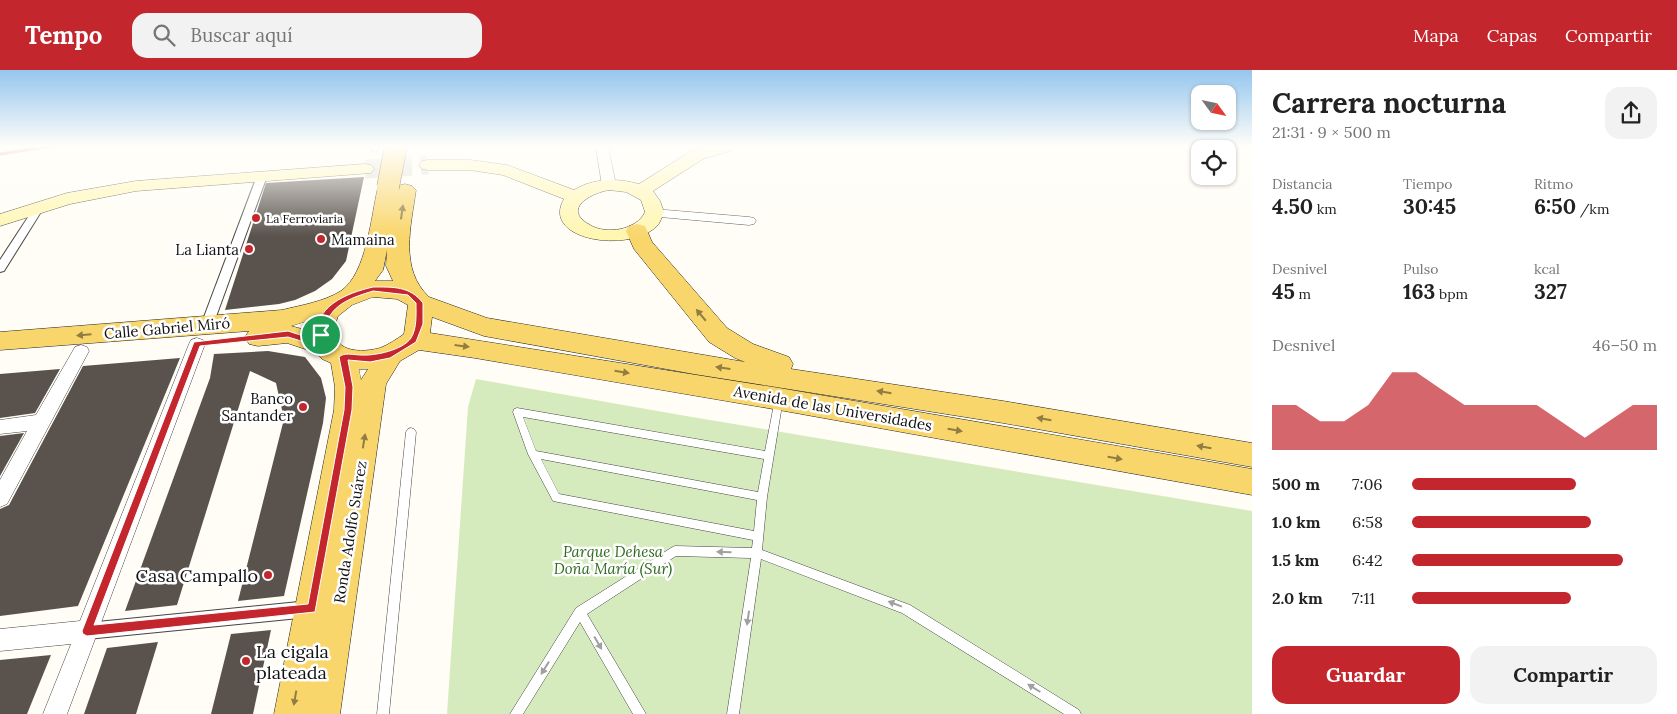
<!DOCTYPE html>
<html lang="es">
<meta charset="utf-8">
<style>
:root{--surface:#fff;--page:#f2f2f2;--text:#222;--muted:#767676;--accent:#c4262e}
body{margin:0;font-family:Lora,serif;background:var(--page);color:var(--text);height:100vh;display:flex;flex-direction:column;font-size:19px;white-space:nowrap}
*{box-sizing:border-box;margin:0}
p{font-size:16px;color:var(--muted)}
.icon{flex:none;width:28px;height:28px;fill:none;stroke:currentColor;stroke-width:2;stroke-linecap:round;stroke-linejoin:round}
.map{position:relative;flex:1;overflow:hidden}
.panel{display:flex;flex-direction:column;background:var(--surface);width:425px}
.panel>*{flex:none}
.needle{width:32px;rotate:123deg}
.tools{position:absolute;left:1191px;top:15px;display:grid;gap:10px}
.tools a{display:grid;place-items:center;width:45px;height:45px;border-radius:10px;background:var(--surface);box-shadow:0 1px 4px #0004;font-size:25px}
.pin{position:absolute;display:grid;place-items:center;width:42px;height:42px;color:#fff;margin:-21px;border:2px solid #fff;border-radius:50%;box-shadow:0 1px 5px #0007}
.round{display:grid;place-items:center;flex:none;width:52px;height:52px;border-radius:15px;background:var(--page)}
.headline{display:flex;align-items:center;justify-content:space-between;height:85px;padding:0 20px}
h1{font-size:28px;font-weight:700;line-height:38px}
.figures{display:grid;grid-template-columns:repeat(3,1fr);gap:8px;height:85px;padding:5px 20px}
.figures div{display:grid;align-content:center}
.figures b{font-size:21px;font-weight:700}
.figures small{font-size:14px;font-weight:400}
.figures p{font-size:14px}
.chart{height:140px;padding:10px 20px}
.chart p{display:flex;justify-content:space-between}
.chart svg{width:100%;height:90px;margin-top:5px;fill:var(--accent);opacity:.7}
.button{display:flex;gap:10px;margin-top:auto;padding:10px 20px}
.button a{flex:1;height:58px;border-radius:15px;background:var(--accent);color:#fff;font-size:20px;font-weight:700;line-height:58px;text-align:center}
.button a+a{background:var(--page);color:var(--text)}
ul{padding:0 20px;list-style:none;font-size:16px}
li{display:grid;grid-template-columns:80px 60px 1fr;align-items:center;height:38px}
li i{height:12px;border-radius:6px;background:var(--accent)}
header{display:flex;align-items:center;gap:30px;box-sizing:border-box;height:70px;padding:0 25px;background:var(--accent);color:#fff}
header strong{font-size:24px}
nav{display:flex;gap:28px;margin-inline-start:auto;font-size:18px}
.search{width:350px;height:45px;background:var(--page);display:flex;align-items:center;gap:12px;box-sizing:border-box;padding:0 18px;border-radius:15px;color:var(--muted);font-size:19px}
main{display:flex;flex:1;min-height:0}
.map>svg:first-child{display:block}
.green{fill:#d5ebbd}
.building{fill:#5a524d}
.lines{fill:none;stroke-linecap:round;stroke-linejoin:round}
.secondary-tunnel{stroke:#dbdad3;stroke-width:19;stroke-dasharray:19 9;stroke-linecap:butt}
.service-casing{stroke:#444;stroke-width:1}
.pedestrian-casing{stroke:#444;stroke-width:2}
.minor-casing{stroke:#444;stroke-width:1}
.secondary-casing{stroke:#333;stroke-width:1}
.primary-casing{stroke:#222;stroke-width:1}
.service{fill:#fff;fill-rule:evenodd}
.pedestrian{fill:#fff;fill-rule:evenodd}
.minor{fill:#fff;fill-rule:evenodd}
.secondary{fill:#fff6b0;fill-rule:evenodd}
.primary{fill:#f9d66b;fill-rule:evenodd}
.rail{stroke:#c4262e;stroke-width:3}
.primary-bridge-casing{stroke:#222;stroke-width:23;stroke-linecap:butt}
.primary-bridge{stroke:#f9d66b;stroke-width:22}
.oneway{fill:#917d42}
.oneway2{fill:#a0a0a0}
.route{fill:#c4262e;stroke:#fff;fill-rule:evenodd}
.poi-dot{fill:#c4262e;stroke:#fff;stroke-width:2}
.labels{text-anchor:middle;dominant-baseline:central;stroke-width:5;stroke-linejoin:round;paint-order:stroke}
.far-poi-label{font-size:12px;fill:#111;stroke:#fff;text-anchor:start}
.poi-label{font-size:15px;fill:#111;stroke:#fff;text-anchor:end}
.street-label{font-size:15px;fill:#111;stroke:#fff}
.park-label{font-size:15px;font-style:italic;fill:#2f6b1f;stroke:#fff}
.near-poi-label{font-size:18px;fill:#111;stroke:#fff;text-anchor:end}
</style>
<header>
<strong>Tempo</strong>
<div class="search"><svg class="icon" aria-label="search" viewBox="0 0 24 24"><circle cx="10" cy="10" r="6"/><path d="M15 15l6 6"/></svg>Buscar aquí</div>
<nav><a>Mapa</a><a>Capas</a><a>Compartir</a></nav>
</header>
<main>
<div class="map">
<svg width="1252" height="644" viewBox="0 0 1252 644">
<rect width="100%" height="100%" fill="#fffdf5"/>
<path class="green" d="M476,309L686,346L1252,441V644H447L468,337Z"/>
<g class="building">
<path d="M364,107L346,191L332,209L315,221L295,230L279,234L225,240L266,113Z"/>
<path d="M268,281L305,287L321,308L326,328L323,353L284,526L238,531L284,349L276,313L250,301L177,535L125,541L210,308L214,284Z"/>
<path d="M180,288L78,536L0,546V439L9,435L83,296Z"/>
<path d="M60,299L35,343L0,348V304Z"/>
<path d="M24,363L0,406V366Z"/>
<path d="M271,560L253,644H211L231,564Z"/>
<path d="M158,572L136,644H84L107,578Z"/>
<path d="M51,585L27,644H0V590Z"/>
</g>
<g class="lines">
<path class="secondary-tunnel" d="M365,99L428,95"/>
<g class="service-casing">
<g id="service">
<path d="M373,76H379L377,82L372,81Z"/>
<path d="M779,326L782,327L783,329L767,427L762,480L910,535L1079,640L1081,644H1064L902,543L761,489L739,644H727L751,488L676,486L587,544L646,644H633L580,552L523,644H510L576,538L671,478L675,476L752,478L753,470L553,431L528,384L513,342L514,339L517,338L765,381L775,329L776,327ZM523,347L764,389L758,422L536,381ZM541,389L757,430L754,461L559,424Z"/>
<path d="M411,358L414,359L416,362L389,644H377L406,362L408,359Z"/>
</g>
</g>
<g class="pedestrian-casing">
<g id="pedestrian">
<path d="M262,103L267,106L213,255L211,258H203L201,255L257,106Z"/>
<path d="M39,134L44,137L4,201L0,202V190L36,135Z"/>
<path d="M309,531L315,534L317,539L315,544L309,547L87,569L81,567L79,561L81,555L87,553Z"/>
</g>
</g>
<g class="minor-casing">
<g id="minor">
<path d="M596,76H608L616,115L614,118H604L602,115Z"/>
<path d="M654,139L749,147L754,148L756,151L754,154L749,155L649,146L647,143L649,140Z"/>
<path d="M197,268L203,270L205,274L67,644H43L71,574L0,581V559L80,551L189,274L191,270Z"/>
<path d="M81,275L87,277L89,281L7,434L0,437V410L27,361L0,364V350L36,345L75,277Z"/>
</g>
</g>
<g class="secondary-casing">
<g id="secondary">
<path d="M709,76H735L733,80L703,89L653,121L660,131L664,142C662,147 660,153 657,156C629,184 540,170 564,129L503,105L470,100H428L422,99L419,95L422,91L428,90H470L507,95L574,120C594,108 617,108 639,114L691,81ZM609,120L626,122L641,130L645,142C637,160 606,165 590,155C561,139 591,123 609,120Z"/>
<path d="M365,94L371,95L374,99L371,103L136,121L70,134L0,156V144L67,123L136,111Z"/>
</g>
</g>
<g class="primary-casing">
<path id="primary" d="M388,111L395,113L398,116L405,114L412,116L416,120C411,156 399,199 429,227L487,248L745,292L735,288L709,272L634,179L626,161L629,156L637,154L645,156L652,172L727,258L753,274L789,287L793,294L791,299L1003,331L1252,373V397L1003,353L694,304L484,266L432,247L430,263L779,318L1252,399V425L779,340L475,288L419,280L400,291L386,314L340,644H274L334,340L335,317L331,293L322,289L317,283L287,273L258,276L249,274L245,267L249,261L0,280V262L282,240C302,235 323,232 341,221C367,203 371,146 378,117L381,113ZM387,180L386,196L393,211H375L383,200ZM373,227L397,229L408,235L404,264C397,269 388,275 380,278C354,285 325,279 338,246L352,235ZM311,250L309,261L291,256ZM359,299H368L361,310Z"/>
</g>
<use href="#service" class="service"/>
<use href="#pedestrian" class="pedestrian"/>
<use href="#minor" class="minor"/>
<use href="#secondary" class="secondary"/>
<use href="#primary" class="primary"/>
<path class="rail" d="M0,84L51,76"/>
<g class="primary-bridge-casing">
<path id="primary-bridge" d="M388,117L396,76"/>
</g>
<use href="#primary-bridge" class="primary-bridge"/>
</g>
<defs><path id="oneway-solid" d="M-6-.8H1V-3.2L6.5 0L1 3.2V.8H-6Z" transform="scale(1.25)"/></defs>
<g class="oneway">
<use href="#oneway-solid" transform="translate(402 142) rotate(-82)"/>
<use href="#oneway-solid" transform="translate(701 245) rotate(-130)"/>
<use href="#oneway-solid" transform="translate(84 265) rotate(175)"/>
<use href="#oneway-solid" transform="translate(462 276) rotate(7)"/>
<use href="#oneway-solid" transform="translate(723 298) rotate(-172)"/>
<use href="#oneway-solid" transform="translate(622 302) rotate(9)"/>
<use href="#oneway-solid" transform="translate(884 322) rotate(-171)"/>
<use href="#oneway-solid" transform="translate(1044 349) rotate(-170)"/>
<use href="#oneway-solid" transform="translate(955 360) rotate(10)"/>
<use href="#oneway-solid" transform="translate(364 371) rotate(-81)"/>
<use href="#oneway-solid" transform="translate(1204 377) rotate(-170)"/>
<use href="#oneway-solid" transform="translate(1115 388) rotate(10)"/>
<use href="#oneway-solid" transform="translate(295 628) rotate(100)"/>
</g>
<g class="oneway2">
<use href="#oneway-solid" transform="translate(724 482) rotate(-179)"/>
<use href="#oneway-solid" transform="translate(895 534) rotate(-159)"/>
<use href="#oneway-solid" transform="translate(748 548) rotate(98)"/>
<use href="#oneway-solid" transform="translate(598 573) rotate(60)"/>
<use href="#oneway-solid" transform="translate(545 598) rotate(122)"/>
<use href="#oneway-solid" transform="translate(1034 618) rotate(-148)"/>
</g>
<linearGradient id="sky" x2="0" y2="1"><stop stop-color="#95c6ee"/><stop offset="0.46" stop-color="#fffefa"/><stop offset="1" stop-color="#fffefa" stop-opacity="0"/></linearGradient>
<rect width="1252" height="166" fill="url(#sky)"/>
<path class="route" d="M373,217C393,217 410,216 423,233V254L416,272L390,288L370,292L348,290L353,317L352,340L315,542L87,566L83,564L82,561L194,272L288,261L319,271C310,237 347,223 373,217ZM373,221L408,225L416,233C416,245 417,258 411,268C403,280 375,286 361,285C354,285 344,282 339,287L345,317L344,340L308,534L94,555L200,276L288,267L324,278L327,277C328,270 324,262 326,254C333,233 354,227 373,221Z"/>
<g class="poi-dot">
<circle cx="256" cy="148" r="5"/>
<circle cx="321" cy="169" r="5"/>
<circle cx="249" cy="179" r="5"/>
<circle cx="303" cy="337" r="5"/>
<circle cx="268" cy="505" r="5"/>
<circle cx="246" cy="591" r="5"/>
</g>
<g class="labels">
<g class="far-poi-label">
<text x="266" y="148">La Ferroviaria</text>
</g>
<g class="poi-label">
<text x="331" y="169" text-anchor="start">Mamaina</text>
<text x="239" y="179">La Lianta</text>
<text x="293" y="328">Banco<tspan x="293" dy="17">Santander</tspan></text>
</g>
<g class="street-label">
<text transform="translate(167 258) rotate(-5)">Calle Gabriel Miró</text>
<text transform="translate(833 338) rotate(10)">Avenida de las Universidades</text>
<text transform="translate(350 462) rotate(-81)">Ronda Adolfo Suárez</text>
</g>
<g class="park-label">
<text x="613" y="481">Parque Dehesa<tspan x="613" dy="17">Doña María (Sur)</tspan></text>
</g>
<g class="near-poi-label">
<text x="258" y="505">Casa Campallo</text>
<text x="256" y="581" text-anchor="start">La cigala<tspan x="256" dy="21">plateada</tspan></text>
</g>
</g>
</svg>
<div class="tools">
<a><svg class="needle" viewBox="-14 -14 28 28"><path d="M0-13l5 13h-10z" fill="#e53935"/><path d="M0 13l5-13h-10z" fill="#767676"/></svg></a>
<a><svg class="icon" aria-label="locate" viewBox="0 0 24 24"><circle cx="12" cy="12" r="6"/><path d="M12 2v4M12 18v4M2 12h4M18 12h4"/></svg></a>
</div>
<div class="pin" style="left:321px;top:265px;background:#1e9e55"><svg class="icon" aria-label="arrive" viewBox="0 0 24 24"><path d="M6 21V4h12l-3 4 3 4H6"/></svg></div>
</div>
<section class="panel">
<div class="headline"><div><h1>Carrera nocturna</h1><p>21:31 · 9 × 500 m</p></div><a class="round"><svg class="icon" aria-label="share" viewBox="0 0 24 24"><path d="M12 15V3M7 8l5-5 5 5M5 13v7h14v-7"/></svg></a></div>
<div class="figures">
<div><p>Distancia</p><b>4.50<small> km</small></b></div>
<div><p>Tiempo</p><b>30:45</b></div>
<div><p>Ritmo</p><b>6:50<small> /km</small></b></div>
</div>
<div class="figures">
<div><p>Desnivel</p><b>45<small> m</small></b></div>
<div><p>Pulso</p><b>163<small> bpm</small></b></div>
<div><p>kcal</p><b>327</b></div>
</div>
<div class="chart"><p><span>Desnivel</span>46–50 m</p>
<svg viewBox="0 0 160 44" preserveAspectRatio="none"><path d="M0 44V22L10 22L20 30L30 30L40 22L50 6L60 6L70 14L80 22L90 22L100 22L110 22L120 30L130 38L140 30L150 22L160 22V44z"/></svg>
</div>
<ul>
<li><b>500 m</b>7:06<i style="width:67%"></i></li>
<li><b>1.0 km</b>6:58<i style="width:73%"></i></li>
<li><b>1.5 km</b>6:42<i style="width:86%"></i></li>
<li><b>2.0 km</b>7:11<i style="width:65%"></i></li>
</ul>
<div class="button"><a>Guardar</a><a>Compartir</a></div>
</section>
</main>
